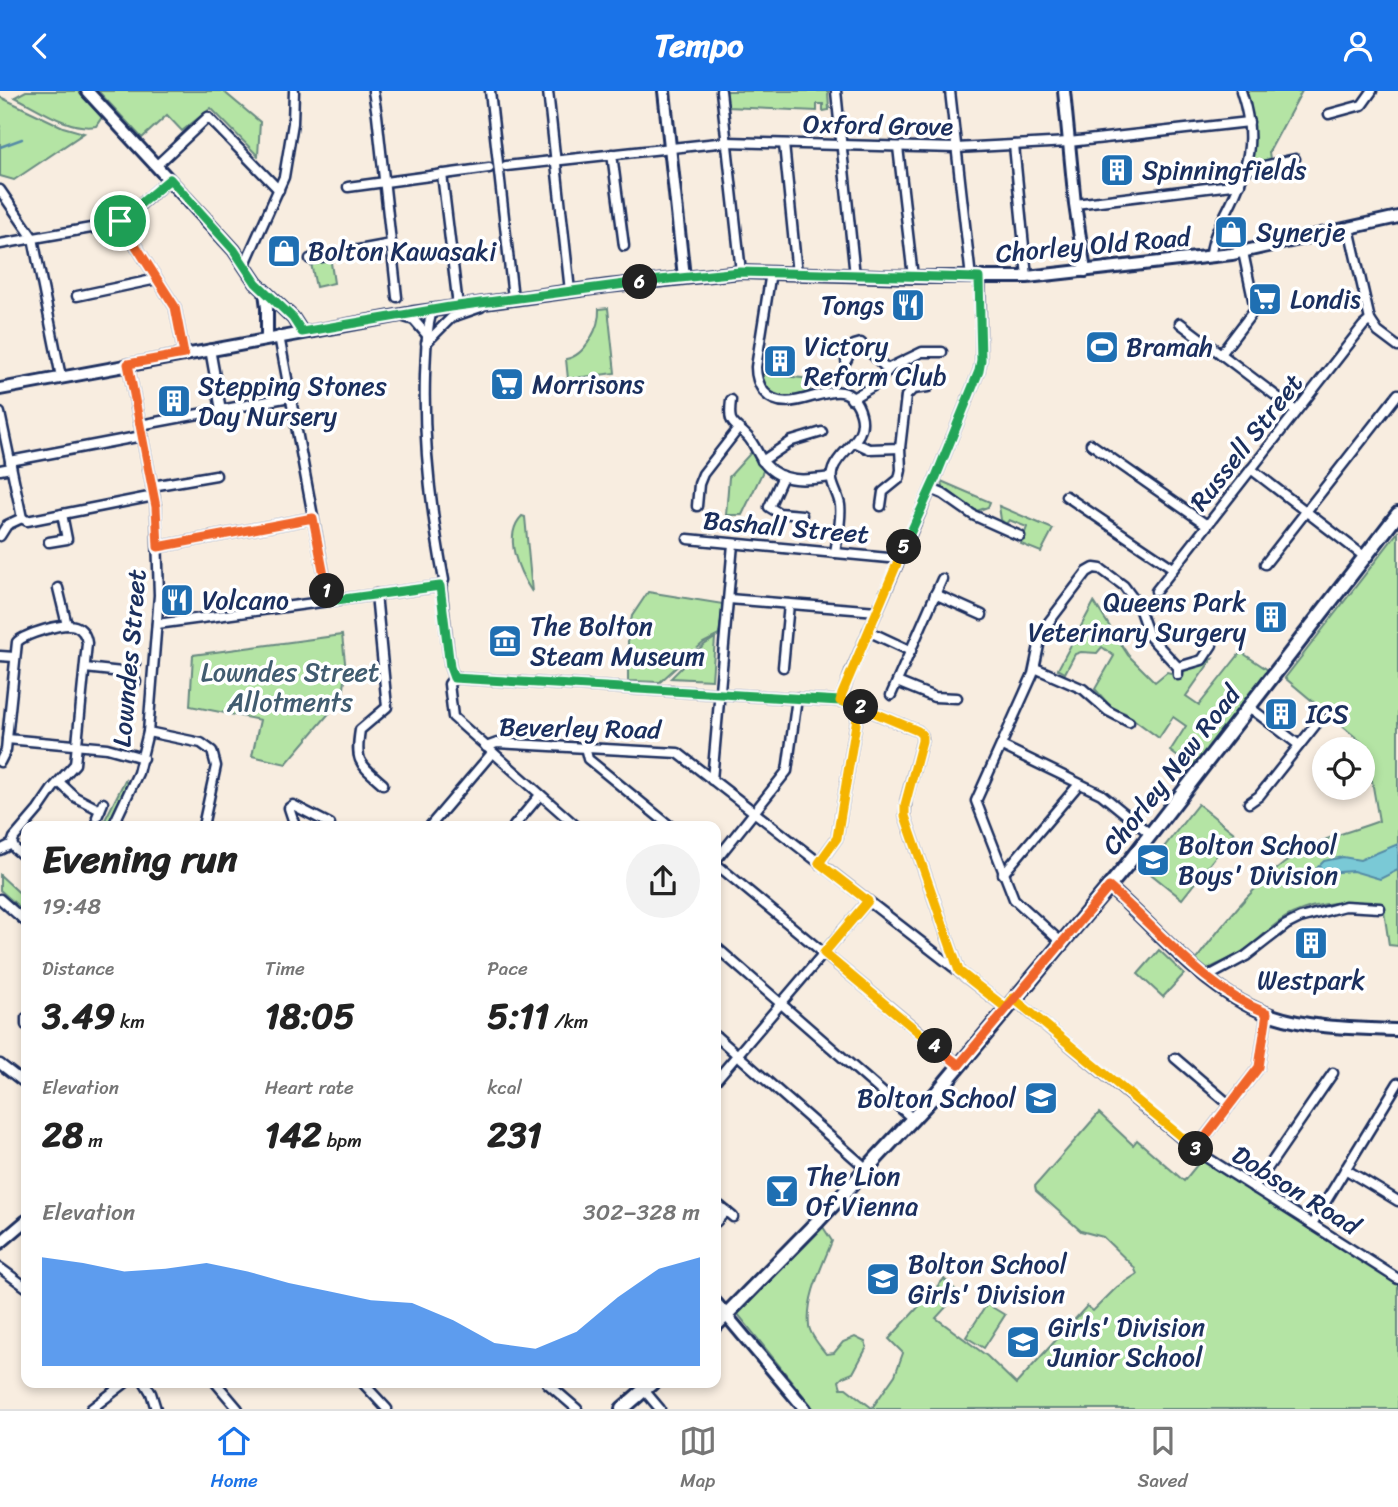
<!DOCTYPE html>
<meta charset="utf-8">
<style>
:root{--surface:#fff;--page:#f2f2f2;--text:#222;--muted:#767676;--line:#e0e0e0;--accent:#1a73e8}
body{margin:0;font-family:Sriracha,sans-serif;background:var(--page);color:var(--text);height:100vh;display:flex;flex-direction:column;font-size:26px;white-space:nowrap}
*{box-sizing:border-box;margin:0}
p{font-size:23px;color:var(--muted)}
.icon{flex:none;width:38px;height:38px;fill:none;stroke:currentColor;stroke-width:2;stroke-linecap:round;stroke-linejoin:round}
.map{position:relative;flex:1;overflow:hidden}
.sheet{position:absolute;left:21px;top:730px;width:700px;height:567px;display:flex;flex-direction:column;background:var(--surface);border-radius:14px;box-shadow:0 4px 10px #0003}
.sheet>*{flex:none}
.buttons{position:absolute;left:1312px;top:646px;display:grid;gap:14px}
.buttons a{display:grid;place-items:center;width:63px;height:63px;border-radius:50%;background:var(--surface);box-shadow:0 4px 10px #0003;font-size:35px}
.pin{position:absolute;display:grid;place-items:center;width:60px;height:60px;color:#fff;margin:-30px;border:4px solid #fff;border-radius:50%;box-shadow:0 2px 7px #0007}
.km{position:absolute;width:35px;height:35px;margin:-18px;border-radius:50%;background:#222;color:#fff;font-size:19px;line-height:35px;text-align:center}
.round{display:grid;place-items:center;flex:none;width:74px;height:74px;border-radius:37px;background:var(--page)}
.overview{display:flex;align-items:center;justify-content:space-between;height:119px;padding:0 21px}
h1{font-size:38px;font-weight:800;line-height:52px}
.figures{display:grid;grid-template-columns:repeat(3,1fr);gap:10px;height:119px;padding:7px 21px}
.figures div{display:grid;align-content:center}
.figures b{font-size:35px;font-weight:800}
.figures small{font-size:19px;font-weight:400}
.figures p{font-size:19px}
.chart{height:196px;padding:14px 21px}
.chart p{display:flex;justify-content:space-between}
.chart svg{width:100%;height:126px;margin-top:7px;fill:var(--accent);opacity:.7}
header{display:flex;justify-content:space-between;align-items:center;height:91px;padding:0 21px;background:var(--accent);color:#fff;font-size:32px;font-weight:800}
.tabs{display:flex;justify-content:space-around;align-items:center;height:98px;border-top:2px solid var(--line);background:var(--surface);font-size:19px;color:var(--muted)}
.tabs a{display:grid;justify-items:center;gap:4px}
.tabs .active{color:var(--accent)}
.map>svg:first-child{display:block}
.green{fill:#b4e4a4;stroke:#688a81;stroke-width:2}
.water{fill:#7ac9d6;stroke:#548ba6;stroke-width:2}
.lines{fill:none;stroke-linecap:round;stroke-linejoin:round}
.stream{stroke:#548ba6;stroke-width:2.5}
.street-casing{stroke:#1b2f5e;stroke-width:13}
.secondary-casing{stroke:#1b2f5e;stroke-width:16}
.primary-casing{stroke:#1b2f5e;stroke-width:18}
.street{stroke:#fff;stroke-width:8}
.secondary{stroke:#fff;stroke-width:10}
.primary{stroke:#fff;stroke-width:12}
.split-1-casing{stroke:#fff;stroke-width:14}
.split-2-casing{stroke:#fff;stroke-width:14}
.split-3-casing{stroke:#fff;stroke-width:14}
.split-4-casing{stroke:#fff;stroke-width:14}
.split-5-casing{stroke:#fff;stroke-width:14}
.split-6-casing{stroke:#fff;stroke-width:14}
.split-7-casing{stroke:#fff;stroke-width:14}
.split-1{stroke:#f0652b;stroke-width:9}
.split-2{stroke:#22a559;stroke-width:9}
.split-3{stroke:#f5b400;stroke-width:9}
.split-4{stroke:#f0652b;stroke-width:9}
.split-5{stroke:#f5b400;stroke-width:9}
.split-6{stroke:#22a559;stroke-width:9}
.split-7{stroke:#22a559;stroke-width:9}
.labels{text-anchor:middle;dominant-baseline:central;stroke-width:7;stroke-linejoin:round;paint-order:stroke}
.street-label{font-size:26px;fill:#1b2f5e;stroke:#fff}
.poi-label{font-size:26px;fill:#1b2f5e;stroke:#fff;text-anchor:start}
.park-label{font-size:26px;fill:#415c70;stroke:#fff}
</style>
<header><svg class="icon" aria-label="back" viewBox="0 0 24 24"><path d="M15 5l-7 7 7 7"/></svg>Tempo<svg class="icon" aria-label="person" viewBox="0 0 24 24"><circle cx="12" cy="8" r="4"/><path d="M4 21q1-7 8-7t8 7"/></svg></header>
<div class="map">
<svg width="1398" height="1318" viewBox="0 0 1398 1318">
<rect width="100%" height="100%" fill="#f8ede0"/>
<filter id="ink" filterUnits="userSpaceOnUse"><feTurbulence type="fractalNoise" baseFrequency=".0143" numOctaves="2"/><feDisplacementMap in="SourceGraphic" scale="14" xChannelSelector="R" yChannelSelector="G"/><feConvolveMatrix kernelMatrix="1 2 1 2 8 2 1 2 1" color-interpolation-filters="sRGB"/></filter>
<g filter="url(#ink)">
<g class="green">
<path d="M26,0H78L102,26L96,35C69,40 38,17 15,6Z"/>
<path d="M98,0H223L260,31L258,65L211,17L182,40L167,24L142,47Z"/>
<path d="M725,0H828L829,19L823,20V13H817V20L727,16Z"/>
<path d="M1242,0H1302L1269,61L1270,68L1260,71L1251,67Z"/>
<path d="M0,6L63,36L84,42L14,89L0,85Z"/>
<path d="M330,165L334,192L316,196L310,168Z"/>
<path d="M608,217L615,282L568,288L566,268C585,265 600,236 599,218Z"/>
<path d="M756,282L811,288L809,306L784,312L765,301Z"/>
<path d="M755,357L764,378L742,424H726L729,386Z"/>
<path d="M941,390L990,411L988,416L977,420L973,418L942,395Z"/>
<path d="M999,415L1053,438L1041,461L1021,453L1027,436L1009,429L1006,433L1001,429Z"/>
<path d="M522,425L525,426L532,501C519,481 502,445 522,425Z"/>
<path d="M1398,441V855L1389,854L1383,813C1351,810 1322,809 1292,823C1274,831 1261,848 1245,859C1234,867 1219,872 1206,879L1195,870C1227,828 1260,784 1307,757C1328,745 1356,739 1379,730L1366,655L1285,587Z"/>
<path d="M648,501L723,513L719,544L703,552L660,591L628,590V547L632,525Z"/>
<path d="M1094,511L1128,564L1155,591L1167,581L1180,584L1184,578L1212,568L1186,605L1199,614L1241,561L1274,583L1198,681L1170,660L1186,635L1173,626L1159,647L1125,622L1112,617L1095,598L1114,565L1102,556L1097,562L1081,561L1075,563L1065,582L1058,578Z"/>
<path d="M342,544L346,580L343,606L286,673L252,665L260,629L190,615L193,564Z"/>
<path d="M715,547L712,589L671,587L704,554Z"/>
<path d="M125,689L127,693L107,735H102Z"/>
<path d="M1198,713L1234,742L1182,808L1146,779Z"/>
<path d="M0,784L26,808V822L0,799Z"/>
<path d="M1159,859L1184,883L1163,906L1138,883Z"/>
<path d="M1099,1022L1133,1054L1137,1049L1184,1090L1201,1069L1398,1192V1318H814L738,1223L823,1136L832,1150C822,1176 806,1206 809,1235C810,1244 820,1255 826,1263L834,1262L843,1251L855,1246L865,1251L867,1256L853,1282L843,1286L839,1290L841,1297H846L872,1317L895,1284L903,1262L889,1248L944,1188L959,1202L936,1227L987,1265L1016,1293L1087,1215L1093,1220L1117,1196L1137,1183L1134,1176L1103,1146L1081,1140L1036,1100L1035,1095Z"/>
<path d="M987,1213L1005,1224L984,1257L966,1246Z"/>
</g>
<path class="water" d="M1398,753V779L1380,788L1353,780L1311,783L1324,770L1343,766L1360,769Z"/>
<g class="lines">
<path class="stream" d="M0,56L22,48"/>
<g class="street-casing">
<g id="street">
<path d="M373,0L377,24L397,206"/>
<path d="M490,0L513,207L507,209"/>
<path d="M548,0L570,200"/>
<path d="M721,0L741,181"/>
<path d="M836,0L855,185"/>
<path d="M950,0L971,187"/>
<path d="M1329,23L1362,14L1372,0"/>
<path d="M784,53L797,183"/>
<path d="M1014,54L1027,186"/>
<path d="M898,56L913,186"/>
<path d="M612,63L624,155"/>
<path d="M157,74L208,26L279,99"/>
<path d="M506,75L727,51L956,57L1069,51L1249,31"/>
<path d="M1246,79L1295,68"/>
<path d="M442,83L458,215"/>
<path d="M348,96L489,77"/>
<path d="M0,99L33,147L61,286"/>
<path d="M1075,113L1240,93"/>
<path d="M120,130L175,216L184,263"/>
<path d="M1349,137L1370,229L1378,241L1398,256"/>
<path d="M0,153L114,133L125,127L170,88"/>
<path d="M1211,165C1211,149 1220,134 1227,120C1249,77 1257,47 1241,0"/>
<path d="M310,168L391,153"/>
<path d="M245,173L284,86L293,32L294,0"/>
<path d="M771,181L756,276C756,286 758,293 764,301C793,334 846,269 861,323C868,349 840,358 833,378C828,391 838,401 840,414C842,428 837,447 835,462"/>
<path d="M77,205L157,188"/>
<path d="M432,219C426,241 426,261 425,284C423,353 431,421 444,489L441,495L450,576L454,587L449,593L453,626L576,735"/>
<path d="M401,225L414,229L426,243"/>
<path d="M1180,232L1296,320"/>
<path d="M279,245L329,510"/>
<path d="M426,252L452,226L481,216"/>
<path d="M210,258L221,319"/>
<path d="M1221,263L1255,218L1243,161"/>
<path d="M846,270L854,254L861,252L887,278"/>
<path d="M851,308L875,294L891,276L922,261H942"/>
<path d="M731,309C728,334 732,330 747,345C755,353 758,365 765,373C782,393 808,389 831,386"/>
<path d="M0,322L22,427"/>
<path d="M140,334L290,306"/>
<path d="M854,351L869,358L900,357L906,305L913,298L928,296"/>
<path d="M1091,353L1207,434"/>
<path d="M10,370L142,345"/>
<path d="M762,370L792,350L822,341"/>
<path d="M1251,378L1365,466"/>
<path d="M0,379L11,377"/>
<path d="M783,385L769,416L779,422L802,424"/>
<path d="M152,395L216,384"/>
<path d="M931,398L943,403L973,424L1020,445"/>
<path d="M1066,405L1173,477"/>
<path d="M697,415L699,393L703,383L738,338"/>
<path d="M881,415L883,401L899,388L901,379L900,357"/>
<path d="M22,427L27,430L154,405"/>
<path d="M0,445L7,434L22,427"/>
<path d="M688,448L899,468"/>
<path d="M49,451L67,448L62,423"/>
<path d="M158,456L313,427"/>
<path d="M1265,473L1398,303"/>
<path d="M58,497L67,534"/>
<path d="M1156,500L1363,235L1370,229"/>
<path d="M376,503L387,616L360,639C355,671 359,672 383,693"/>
<path d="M935,503L982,524"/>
<path d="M729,508L877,520"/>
<path d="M157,533L441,495"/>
<path d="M868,540L911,560"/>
<path d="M0,565L14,566"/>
<path d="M135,573L131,582L136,591"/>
<path d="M783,576L789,513"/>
<path d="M1178,576L1202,569L1212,554"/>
<path d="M85,577L131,582"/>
<path d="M1035,577L1083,598L1108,620L1129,631"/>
<path d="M454,587L840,610L851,612L918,640L922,644V650L906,709L905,725L959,880"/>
<path d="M897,591L934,606L957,607"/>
<path d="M891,604L942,488"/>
<path d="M840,610L851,580L935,388L979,280L981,269L980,187"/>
<path d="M1249,616L1299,654"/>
<path d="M148,641L201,652L212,660L216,675L203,735"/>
<path d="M7,648L107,657L143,667"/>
<path d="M1002,655L1101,703L1150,743"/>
<path d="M486,656L497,652L678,662L1006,917"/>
<path d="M585,656L588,668L670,735"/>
<path d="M0,671L6,659L7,648L17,551C25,543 64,531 75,535C83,538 86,545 87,552L75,673L53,697L38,719L14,747L12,753L0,759"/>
<path d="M712,689L733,453"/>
<path d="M59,691L75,706L100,719"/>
<path d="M1249,712L1259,705L1321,627"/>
<path d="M97,726L103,712"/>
<path d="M113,735L138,682L148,641L159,504L156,416L128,273"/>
<path d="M295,735L289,717L293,714L330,733L328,735"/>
<path d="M430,735L492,662"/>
<path d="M514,735L540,704"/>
<path d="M12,753L15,758L26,767"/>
<path d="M716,769L787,680L797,607"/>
<path d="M819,772L837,747L859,615"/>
<path d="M716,773L959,974"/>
<path d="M1003,783L1079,693"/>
<path d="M0,808L26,831"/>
<path d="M1061,851L1014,808L976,710L1033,583L1042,540L1087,481L1094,477L1101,478L1124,495L1138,514L1149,545L1178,576V584"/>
<path d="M716,856L913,1028"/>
<path d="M1207,886L1246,865L1286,834L1300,827L1345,815L1380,817"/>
<path d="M1013,907L1195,1059L1398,1188"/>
<path d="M26,927V934"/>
<path d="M716,945L867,1078"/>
<path d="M1175,967L1230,1014"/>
<path d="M0,973L26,993"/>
<path d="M716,989L868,810"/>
<path d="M1195,1059L1259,976L1267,922"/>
<path d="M1345,1078L1398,1110"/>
<path d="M1254,1097L1333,982"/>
<path d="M720,1115L733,1126"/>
<path d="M716,1131L726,1120"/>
<path d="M1312,1133L1398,992"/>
<path d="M0,1177L26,1196"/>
<path d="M145,1292L151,1302L156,1318"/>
<path d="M216,1292L238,1318"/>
<path d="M363,1292L387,1318"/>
<path d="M547,1292L577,1318"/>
<path d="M644,1299L660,1318"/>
<path d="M91,1318L125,1292"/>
</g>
</g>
<g class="secondary-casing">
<g id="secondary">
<path d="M87,0L234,159L256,192L293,227L302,241"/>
<path d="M664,0L684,186"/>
<path d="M1064,0L1075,113L1085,180"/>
<path d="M265,201L267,217V247"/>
<path d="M0,298L412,222L608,195L741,181L913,186H1027L1232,163L1398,126"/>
<path d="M1109,796C1153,834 1191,883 1242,911C1288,938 1346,937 1398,939"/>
<path d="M0,1152L26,1130"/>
<path d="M716,1212L805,1318"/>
</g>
</g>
<g class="primary-casing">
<g id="primary">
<path d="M716,1234L818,1130L934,1005L1126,775L1398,423"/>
<path d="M622,1318L652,1292"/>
</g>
</g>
<use href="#street" class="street"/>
<use href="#secondary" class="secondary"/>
<use href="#primary" class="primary"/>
</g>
</g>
<g class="lines" filter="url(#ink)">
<g class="split-1-casing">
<path id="split-1" d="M120,130L175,216L184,263L128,273L156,416L158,456L313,427L327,500"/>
</g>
<g class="split-2-casing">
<path id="split-2" d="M327,500L329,510L440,495L450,576L454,587L840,610L861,616"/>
</g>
<g class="split-3-casing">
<path id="split-3" d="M861,616L918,640L922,644V650L905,714V725L959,880L1006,917L1013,907L1196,1058"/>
</g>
<g class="split-4-casing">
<path id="split-4" d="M935,955L959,974L1109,796C1160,840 1203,897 1267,922L1259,976L1196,1058"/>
</g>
<g class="split-5-casing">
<path id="split-5" d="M904,456L842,603L840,610L859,615L837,747L819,772L868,810L824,862L935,955"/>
</g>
<g class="split-6-casing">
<path id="split-6" d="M640,191L740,181L979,187L981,269L979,280L935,388L904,456"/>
</g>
<g class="split-7-casing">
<path id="split-7" d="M120,130L170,88L234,159L256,192L293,227L302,241L450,216L640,191"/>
</g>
<use href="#split-1" class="split-1"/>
<use href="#split-2" class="split-2"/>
<use href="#split-3" class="split-3"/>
<use href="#split-4" class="split-4"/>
<use href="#split-5" class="split-5"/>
<use href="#split-6" class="split-6"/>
<use href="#split-7" class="split-7"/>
</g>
<defs>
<g id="building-square" transform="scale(1.75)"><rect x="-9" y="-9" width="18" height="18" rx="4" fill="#1f6fb2" stroke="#fff"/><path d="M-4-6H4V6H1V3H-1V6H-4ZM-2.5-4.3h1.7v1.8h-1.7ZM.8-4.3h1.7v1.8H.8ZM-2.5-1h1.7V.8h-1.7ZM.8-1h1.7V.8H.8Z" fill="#fff"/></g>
<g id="shop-square" transform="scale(1.75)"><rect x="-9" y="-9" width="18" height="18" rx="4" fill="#1f6fb2" stroke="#fff"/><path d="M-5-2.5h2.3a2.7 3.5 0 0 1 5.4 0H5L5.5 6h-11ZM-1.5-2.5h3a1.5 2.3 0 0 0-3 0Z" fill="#fff"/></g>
<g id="supermarket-square" transform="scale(1.75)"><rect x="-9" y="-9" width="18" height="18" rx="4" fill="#1f6fb2" stroke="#fff"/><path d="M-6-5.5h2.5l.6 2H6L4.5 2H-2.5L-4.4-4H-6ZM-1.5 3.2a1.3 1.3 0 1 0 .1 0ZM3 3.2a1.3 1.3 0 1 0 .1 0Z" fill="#fff"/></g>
<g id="restaurant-square" transform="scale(1.75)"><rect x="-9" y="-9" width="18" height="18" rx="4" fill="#1f6fb2" stroke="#fff"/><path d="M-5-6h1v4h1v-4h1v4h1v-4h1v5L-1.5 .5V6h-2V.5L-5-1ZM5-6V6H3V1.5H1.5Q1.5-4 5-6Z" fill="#fff"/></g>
<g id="stadium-square" transform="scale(1.75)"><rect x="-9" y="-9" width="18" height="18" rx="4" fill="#1f6fb2" stroke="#fff"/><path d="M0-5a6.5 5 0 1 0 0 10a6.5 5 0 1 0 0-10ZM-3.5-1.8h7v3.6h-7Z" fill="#fff"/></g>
<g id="museum-square" transform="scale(1.75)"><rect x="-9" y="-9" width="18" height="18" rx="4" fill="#1f6fb2" stroke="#fff"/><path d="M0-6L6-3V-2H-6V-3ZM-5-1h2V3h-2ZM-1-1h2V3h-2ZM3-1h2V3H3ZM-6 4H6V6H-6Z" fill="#fff"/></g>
<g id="school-square" transform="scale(1.75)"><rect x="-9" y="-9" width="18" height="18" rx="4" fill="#1f6fb2" stroke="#fff"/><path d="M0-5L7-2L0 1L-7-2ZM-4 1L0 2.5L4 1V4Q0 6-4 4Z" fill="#fff"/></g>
<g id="bar-square" transform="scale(1.75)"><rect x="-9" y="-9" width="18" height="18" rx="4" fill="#1f6fb2" stroke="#fff"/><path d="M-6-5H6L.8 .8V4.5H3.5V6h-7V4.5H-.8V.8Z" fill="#fff"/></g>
</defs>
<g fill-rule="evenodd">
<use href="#building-square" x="1117" y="79"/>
<use href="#shop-square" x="1231" y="141"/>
<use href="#shop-square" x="284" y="160"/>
<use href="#supermarket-square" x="1265" y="208"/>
<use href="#restaurant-square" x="908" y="214"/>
<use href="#stadium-square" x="1102" y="256"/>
<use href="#building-square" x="780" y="270"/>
<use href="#supermarket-square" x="507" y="293"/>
<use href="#building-square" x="174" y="310"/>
<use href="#restaurant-square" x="177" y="509"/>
<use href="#building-square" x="1271" y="526"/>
<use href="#museum-square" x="505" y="550"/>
<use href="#building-square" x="1281" y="623"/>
<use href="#school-square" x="1153" y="769"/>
<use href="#building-square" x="1311" y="852"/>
<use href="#school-square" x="1041" y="1007"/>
<use href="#bar-square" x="782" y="1100"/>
<use href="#school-square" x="883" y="1188"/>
<use href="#school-square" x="1023" y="1251"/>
</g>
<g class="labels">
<g class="street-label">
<text transform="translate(878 34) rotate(1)">Oxford Grove</text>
<text transform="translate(1093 154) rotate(-5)">Chorley Old Road</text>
<text transform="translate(1246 351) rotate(-52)">Russell Street</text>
<text transform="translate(786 436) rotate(5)">Bashall Street</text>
<text transform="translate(129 567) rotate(-85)">Lowndes Street</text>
<text transform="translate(580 637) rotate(1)">Beverley Road</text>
<text transform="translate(1171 679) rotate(-52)">Chorley New Road</text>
<text transform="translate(1296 1099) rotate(32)">Dobson Road</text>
</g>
<g class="poi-label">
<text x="1142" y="79">Spinningfields</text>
<text x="1256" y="141">Synerje</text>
<text x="308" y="160">Bolton Kawasaki</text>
<text x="1290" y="208">Londis</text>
<text x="884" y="214" text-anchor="end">Tongs</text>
<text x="804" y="255">Victory<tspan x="804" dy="30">Reform Club</tspan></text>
<text x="1126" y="256">Bramah</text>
<text x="532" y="293">Morrisons</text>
<text x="198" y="295">Stepping Stones<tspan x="198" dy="30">Day Nursery</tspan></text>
<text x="202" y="509">Volcano</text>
<text x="1246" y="511" text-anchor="end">Queens Park<tspan x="1246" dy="30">Veterinary Surgery</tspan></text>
<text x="530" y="535">The Bolton<tspan x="530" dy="30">Steam Museum</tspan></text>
<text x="1306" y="623">ICS</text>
<text x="1178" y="754">Bolton School<tspan x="1178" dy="30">Boys' Division</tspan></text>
<text x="1311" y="889" text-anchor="middle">Westpark</text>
<text x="1016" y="1007" text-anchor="end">Bolton School</text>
<text x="806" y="1085">The Lion<tspan x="806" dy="30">Of Vienna</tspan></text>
<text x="908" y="1173">Bolton School<tspan x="908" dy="30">Girls' Division</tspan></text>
<text x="1048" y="1236">Girls' Division<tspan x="1048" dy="30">Junior School</tspan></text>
</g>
<g class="park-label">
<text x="290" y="581">Lowndes Street<tspan x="290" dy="30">Allotments</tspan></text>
</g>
</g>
</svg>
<div class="buttons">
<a><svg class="icon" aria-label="locate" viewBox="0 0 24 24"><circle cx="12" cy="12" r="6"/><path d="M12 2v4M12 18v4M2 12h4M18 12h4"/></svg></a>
</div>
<div class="pin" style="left:120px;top:130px;background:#1e9e55"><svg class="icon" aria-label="arrive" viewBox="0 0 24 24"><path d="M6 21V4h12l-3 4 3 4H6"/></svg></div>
<b class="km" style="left:327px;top:500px">1</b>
<b class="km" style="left:861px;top:616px">2</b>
<b class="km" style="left:1196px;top:1058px">3</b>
<b class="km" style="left:935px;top:955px">4</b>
<b class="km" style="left:904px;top:456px">5</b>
<b class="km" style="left:640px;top:191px">6</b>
<section class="sheet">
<div class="overview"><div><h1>Evening run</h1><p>19:48</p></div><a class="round"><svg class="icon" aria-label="share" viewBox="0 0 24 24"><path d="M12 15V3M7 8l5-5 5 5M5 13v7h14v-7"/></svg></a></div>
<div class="figures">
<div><p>Distance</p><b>3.49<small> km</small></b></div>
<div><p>Time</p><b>18:05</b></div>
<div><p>Pace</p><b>5:11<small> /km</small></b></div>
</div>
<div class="figures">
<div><p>Elevation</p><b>28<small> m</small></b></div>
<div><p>Heart rate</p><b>142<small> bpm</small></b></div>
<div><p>kcal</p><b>231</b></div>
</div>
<div class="chart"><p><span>Elevation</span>302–328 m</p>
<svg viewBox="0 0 160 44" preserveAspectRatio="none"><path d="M0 44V6L10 8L20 11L30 10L40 8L50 11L60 15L70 18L80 21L90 22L100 28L110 36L120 38L130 32L140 20L150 10L160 6V44z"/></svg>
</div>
</section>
</div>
<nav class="tabs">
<a class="active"><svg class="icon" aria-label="home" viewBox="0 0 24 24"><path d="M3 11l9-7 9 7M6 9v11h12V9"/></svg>Home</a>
<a><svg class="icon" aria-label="map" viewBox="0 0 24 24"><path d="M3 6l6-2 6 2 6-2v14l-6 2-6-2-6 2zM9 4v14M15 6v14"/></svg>Map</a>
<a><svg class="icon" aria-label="saved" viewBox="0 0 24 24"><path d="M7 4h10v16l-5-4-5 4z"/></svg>Saved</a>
</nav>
